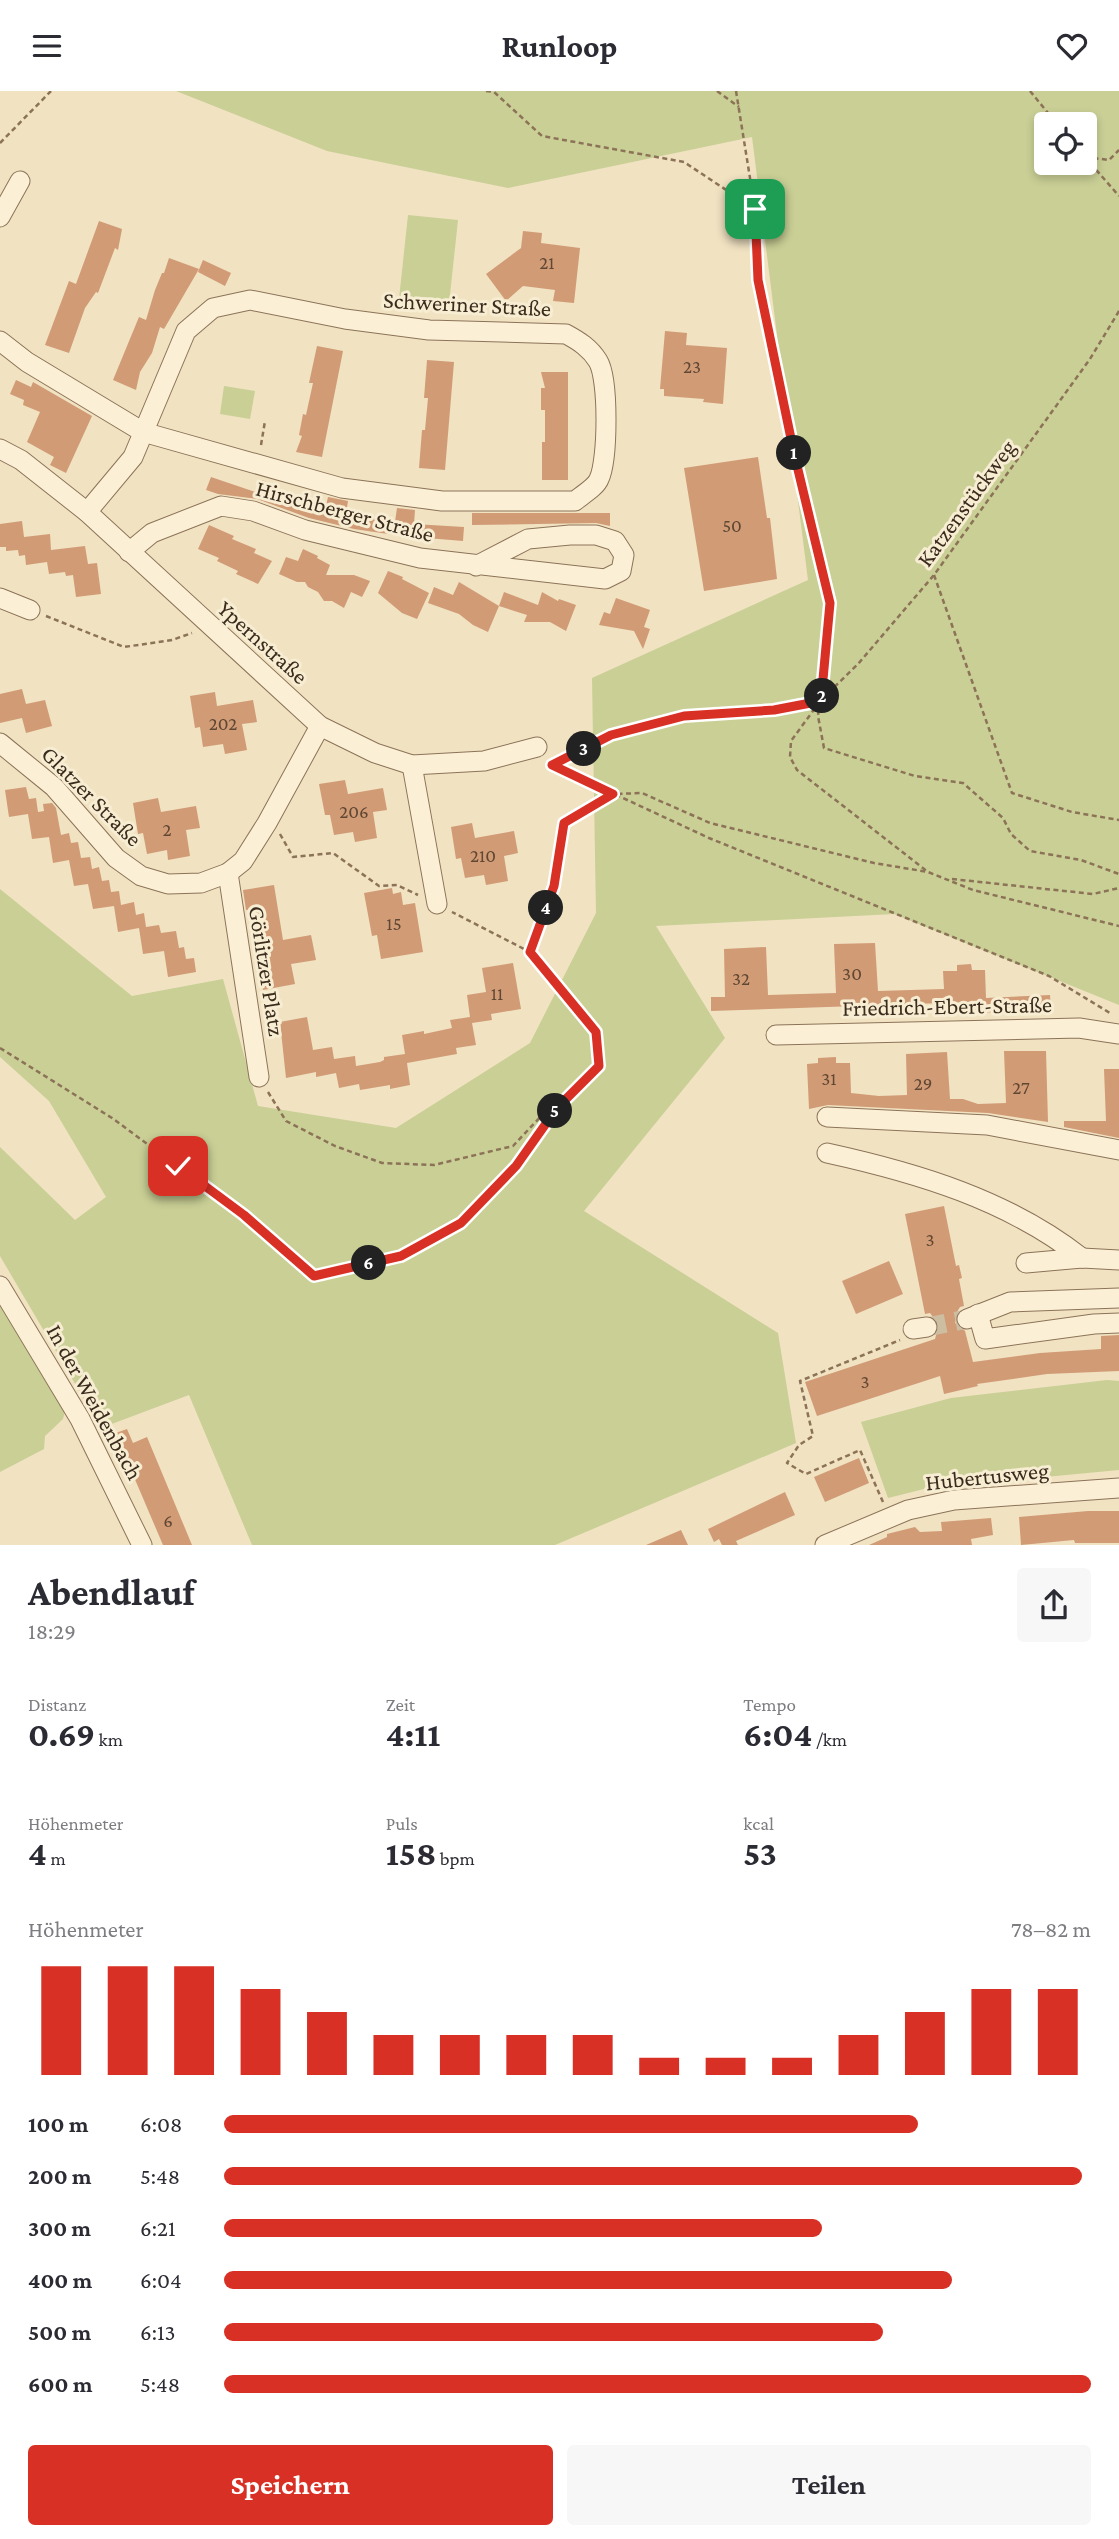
<!DOCTYPE html>
<html lang="de">
<meta charset="utf-8">
<style>
:root{--surface:#fff;--page:#f7f7f7;--text:#2b2b33;--muted:#7c7c81;--accent:#d93025}
body{margin:0;font-family:"Crimson Pro",serif;background:var(--page);color:var(--text);height:100vh;display:flex;flex-direction:column;font-size:26px;white-space:nowrap}
*{box-sizing:border-box;margin:0}
p{font-size:23px;color:var(--muted)}
.icon{flex:none;width:38px;height:38px;fill:none;stroke:currentColor;stroke-width:2;stroke-linecap:round;stroke-linejoin:round}
.map{position:relative;height:1454px;overflow:hidden}
.drawer{display:flex;flex-direction:column;background:var(--surface);flex:1}
.drawer>*{flex:none}
.buttons{position:absolute;left:1034px;top:21px;display:grid;gap:14px}
.buttons a{display:grid;place-items:center;width:63px;height:63px;border-radius:7px;background:var(--surface);box-shadow:0 4px 10px #0003;font-size:35px}
.pin{position:absolute;display:grid;place-items:center;width:60px;height:60px;color:#fff;margin:-30px;border-radius:14px;box-shadow:0 4px 10px #0006}
.km{position:absolute;width:35px;height:35px;margin:-18px;border-radius:50%;background:#222;color:#fff;font-size:19px;line-height:35px;text-align:center}
.round{display:grid;place-items:center;flex:none;width:74px;height:74px;border-radius:7px;background:var(--page)}
.overview{display:flex;align-items:center;justify-content:space-between;height:119px;padding:0 28px}
h1{font-size:38px;font-weight:700;line-height:52px}
.figures{display:grid;grid-template-columns:repeat(3,1fr);gap:10px;height:119px;padding:7px 28px}
.figures div{display:grid;align-content:center}
.figures b{font-size:35px;font-weight:700}
.figures small{font-size:19px;font-weight:400}
.figures p{font-size:19px}
.chart{height:196px;padding:14px 28px}
.chart p{display:flex;justify-content:space-between}
.chart svg{width:100%;height:126px;margin-top:7px;stroke:var(--accent);stroke-width:6}
.action{display:flex;gap:14px;margin-top:auto;padding:14px 28px}
.action a{flex:1;height:80px;border-radius:7px;background:var(--accent);color:#fff;font-size:28px;font-weight:700;line-height:80px;text-align:center}
.action a+a{background:var(--page);color:var(--text)}
ul{padding:0 28px;list-style:none;font-size:23px}
li{display:grid;grid-template-columns:112px 84px 1fr;align-items:center;height:52px}
li i{height:18px;border-radius:9px;background:var(--accent)}
header{display:flex;justify-content:space-between;align-items:center;height:91px;padding:0 28px;background:var(--surface);font-size:32px;font-weight:700}
.map>svg:first-child{display:block}
.green{fill:#c9cf95;fill-rule:evenodd}
.building{fill:#d19b76}
.lines{fill:none;stroke-linecap:round;stroke-linejoin:round}
.minor-tunnel{stroke:#cdbda1;stroke-width:19;stroke-dasharray:19 10;stroke-linecap:butt}
.minor-casing{stroke:#8c7358;stroke-width:21}
.path{stroke:#8c7358;stroke-width:2.5;stroke-dasharray:5 3.5;stroke-linecap:butt}
.minor{stroke:#fbf0d6;stroke-width:19}
.route-casing{stroke:#fff;stroke-width:14}
.route{stroke:#d93025;stroke-width:9}
.labels{text-anchor:middle;dominant-baseline:central;stroke-width:6;stroke-linejoin:round;paint-order:stroke}
.number-label{font-size:19px;fill:#604733}
.street-label{font-size:23px;fill:#3b2b1d;stroke:#f7edd2}
</style>
<header><svg class="icon" aria-label="menu" viewBox="0 0 24 24"><path d="M4 6h16M4 12h16M4 18h16"/></svg>Runloop<svg class="icon" aria-label="heart" viewBox="0 0 24 24"><path d="M12 20l-8-8c-3-5 5-10 8-4 3-6 11-1 8 4z"/></svg></header>
<div class="map">
<svg width="1119" height="1454" viewBox="0 0 1119 1454">
<rect width="100%" height="100%" fill="#f1e2c2"/>
<g class="green">
<path d="M176,0H1119V914L894,823L656,835L725,947L584,1120L778,1242L796,1352L555,1454H252L189,1304L101,1337L0,1165V1056L75,1129L106,1106L49,1010L0,966V798L132,905L223,888L258,1015L396,1037L530,952L596,822L592,587L808,489L752,46L508,97L327,60ZM1046,33H1085V72H1046Z"/>
<path d="M408,124L458,129L449,213L399,208Z"/>
<path d="M224,295L255,300L250,328L220,323Z"/>
<path d="M0,1209L66,1316L63,1328L45,1345L44,1358L0,1381Z"/>
<path d="M1107,1289L1119,1290V1379L928,1397L888,1407L861,1331L951,1307Z"/>
</g>
<g class="building">
<path d="M99,130L122,138L118,159L115,157L98,202L96,201L85,217L69,262L45,254L69,190L76,193Z"/>
<path d="M523,140L542,142L541,152L580,157L574,212L553,210L555,199L523,195L506,210L486,183L521,157Z"/>
<path d="M169,167L199,178L164,238L160,236L152,262L140,281L136,299L113,289L139,226L146,229L155,199L162,182H164Z"/>
<path d="M203,169L231,182L225,195L198,181Z"/>
<path d="M665,240L687,242L686,254L727,257L723,313L703,311L704,308L664,305V298H660Z"/>
<path d="M317,255L343,260L322,366L296,361L302,345L299,344L303,323L306,324L313,292H309Z"/>
<path d="M427,269L454,271L445,379L419,377L422,339H425L428,307H424Z"/>
<path d="M541,281H568V389H542V351H545V319H541V297H545Z"/>
<path d="M16,289L31,296L33,291L92,325L66,382L50,374L54,366L27,351L40,321L23,314L24,309L10,303Z"/>
<path d="M758,366L767,427H770L777,488L704,500L684,377Z"/>
<path d="M211,386L258,402L262,389L279,395L276,407L325,419L328,406L348,410L346,423L395,431L397,417L415,419L414,433L464,436L463,450L402,445L354,438L309,427L257,408L218,403L206,399Z"/>
<path d="M472,422H610V435L596,432L472,434Z"/>
<path d="M22,430L24,446L50,443L51,459L85,455L88,473L97,472L101,503L76,506L73,484L66,485L65,481L49,483L47,471L26,474L25,464L19,465L18,459L6,460V456H0V433Z"/>
<path d="M209,434L234,445L232,448L256,458L254,462L272,470L258,493L236,483L238,480L217,470L219,467L198,458Z"/>
<path d="M303,458L318,465L317,467L330,474L326,484H354L370,490L362,506L351,501L344,517L332,510H324L318,501L308,496L305,491H297L279,483L286,466L298,470Z"/>
<path d="M388,480L403,486L402,488L429,502L417,528L402,522L378,502Z"/>
<path d="M459,491L499,515L488,541L473,534L459,523L428,512L434,496L453,504Z"/>
<path d="M504,501L538,514L542,501L558,510L559,508L576,514L566,540L550,531H524L527,524L499,515Z"/>
<path d="M616,507L650,519L644,536L650,538L643,558L634,540L599,534L604,521L610,523Z"/>
<path d="M22,598L26,613L45,609L52,635L26,642L22,627L0,632V603Z"/>
<path d="M215,601L217,615L253,609L257,631L242,633L247,659L225,663L223,653L203,656L200,636L195,637L190,605Z"/>
<path d="M345,689L348,703L383,697L387,719L373,721L377,747L355,751L353,741L334,744L330,724H325L319,693Z"/>
<path d="M26,696L29,708L36,707L38,721L44,720L43,713L52,712L56,717L61,744L69,742L71,752L78,751L81,767L90,766L92,778L99,776L102,790L109,789L111,801L119,800L121,814L134,811L136,824L144,822L146,836L159,834L161,842L176,840L179,857L184,856L186,868L194,867L196,881L168,886L164,860L143,863L139,837L118,841L114,815L93,818L88,793L74,795L69,769L53,772L49,746L32,748L28,723L9,726L5,699Z"/>
<path d="M158,707L161,721L196,715L200,737L186,739L190,765L168,769L167,759L147,763L143,742L138,743L133,712Z"/>
<path d="M472,732L475,747L514,740L518,762L504,765L508,790L486,794L484,784L465,787L461,767L456,768L451,736Z"/>
<path d="M274,794L283,849L311,844L316,869L291,873L295,893L263,899L261,883V844L255,845L250,819H246L243,799Z"/>
<path d="M392,797L393,803L401,801L403,814L415,812L423,861L381,868L377,844L372,845L364,802Z"/>
<path d="M875,852L878,900L944,898L943,880H957V874L971,873L972,879H985L986,907L1050,904L1051,919L972,922V911L711,920V906H725L724,858L766,856L768,904L836,902L834,853Z"/>
<path d="M513,872L521,918L491,923L492,929L472,932L476,954L456,957L457,963L407,972L410,994L390,998V994L360,999L359,993L339,997L336,982L316,986V981L286,987L280,931L307,926L313,959L332,956L334,968L355,965L356,975L380,971L384,969V966L405,963L402,944L424,940V943L452,937L450,929L470,926L467,904L486,901L482,877Z"/>
<path d="M1004,960H1046L1048,1031L988,1022L828,1014L809,1018L807,973L818,972V967L836,966V972H850L851,1002L879,1005L907,1004L906,963L947,961L950,1008H963L978,1013L1006,1012Z"/>
<path d="M1104,978H1119V1047L1064,1036V1030H1106Z"/>
<path d="M944,1115L956,1175L959,1174L962,1187L959,1188L964,1215L960,1216L957,1221L955,1232L965,1240L973,1271L1040,1262L1101,1258V1245L1119,1244V1280L1047,1283L977,1293L978,1295L944,1303L940,1285L817,1325L805,1291L935,1248L939,1234L930,1222L925,1223L905,1123Z"/>
<path d="M889,1170L903,1203L856,1223L842,1190Z"/>
<path d="M127,1338L133,1352L147,1346L192,1454H163L128,1372L126,1373L113,1343Z"/>
<path d="M859,1367L869,1392L825,1411L814,1386Z"/>
<path d="M785,1401L795,1424L736,1450L738,1454H722L719,1448L714,1451L708,1438Z"/>
<path d="M1088,1420H1119V1452H1075L1074,1449L1021,1454L1019,1426Z"/>
<path d="M991,1427L993,1444L971,1448L972,1454H869L887,1446V1443L915,1436L920,1441L942,1440L941,1431Z"/>
<path d="M681,1439L688,1454H646Z"/>
</g>
<g class="lines">
<path class="minor-tunnel" d="M927,1236L967,1228"/>
<g class="minor-casing">
<g id="minor">
<path d="M0,126L20,90"/>
<path d="M0,250L27,271L143,341L342,397L442,410H575C582,404 596,396 599,388C608,369 609,288 598,270C590,257 579,250 566,243L429,239L345,228L250,209L213,217L186,240L133,366L87,421"/>
<path d="M0,358L21,369L87,421L320,635L375,662L412,674L484,670L537,656"/>
<path d="M129,461L152,442L221,415L253,420L305,439L420,467L605,488L621,480L624,464L615,450L596,444H570L528,448L476,475"/>
<path d="M0,507L30,519"/>
<path d="M0,652L54,696L116,767L141,785L168,793L201,792L228,782L243,770L267,732L320,635"/>
<path d="M412,674L437,813"/>
<path d="M228,782L259,986"/>
<path d="M776,944L1079,937L1119,943"/>
<path d="M827,1026L987,1034L1119,1059"/>
<path d="M827,1062C918,1082 1008,1109 1082,1167"/>
<path d="M1026,1172L1082,1167L1119,1169"/>
<path d="M0,1195L80,1328L142,1454"/>
<path d="M978,1223L985,1248L1094,1233L1119,1232"/>
<path d="M967,1228L1010,1211L1119,1207"/>
<path d="M913,1238L927,1236"/>
<path d="M825,1454L908,1419L954,1409L1119,1397"/>
</g>
</g>
<g class="path">
<path d="M486,0L494,1L542,45L684,71L755,118"/>
<path d="M717,0L739,16"/>
<path d="M736,0L755,118L758,189L794,362L830,512L818,625L824,657L915,685L963,692L1003,727L1011,743L1030,760L1081,769L1119,783"/>
<path d="M1030,0L1057,33"/>
<path d="M0,52L51,0"/>
<path d="M1085,66L1119,105"/>
<path d="M1085,66L1109,69L1119,59"/>
<path d="M1119,220L1090,268L934,484L858,573L821,609L791,650L790,666L797,679L928,781L973,799L1119,835"/>
<path d="M261,354L265,330"/>
<path d="M934,484L1012,702L1072,721L1119,729"/>
<path d="M46,525L124,556L172,549L192,542"/>
<path d="M548,669L552,674L709,747L1049,885L1110,922L1109,923"/>
<path d="M552,674L611,644L684,625L774,619L821,609"/>
<path d="M280,743L293,766L333,762L379,795L397,794L418,804"/>
<path d="M952,788L1093,803L1119,797"/>
<path d="M530,861L554,795L564,732L613,703L642,702L710,732L874,772L928,781"/>
<path d="M0,957L112,1027L244,1124L314,1185L401,1165L461,1132L516,1075L557,1017L599,975L596,941L530,861L452,821"/>
<path d="M268,1001L286,1030L335,1055L382,1072L434,1074L513,1055L544,1022L554,1018"/>
<path d="M883,1411L860,1359L806,1383L787,1372L799,1354L813,1345L800,1290L900,1249"/>
</g>
<use href="#minor" class="minor"/>
</g>
<g class="lines">
<g class="route-casing">
<path id="route" d="M178,1075L244,1124L314,1185L401,1165L461,1132L516,1075L557,1017L599,975L596,941L530,861L554,795L564,732L613,703L552,674L611,644L684,625L774,619L821,610L830,512L794,362L758,189L755,118"/>
</g>
<use href="#route" class="route"/>
</g>
<g class="labels">
<g class="number-label">
<text x="547" y="171">21</text>
<text x="692" y="275">23</text>
<text x="732" y="434">50</text>
<text x="223" y="632">202</text>
<text x="354" y="720">206</text>
<text x="167" y="738">2</text>
<text x="483" y="764">210</text>
<text x="394" y="832">15</text>
<text x="852" y="882">30</text>
<text x="741" y="887">32</text>
<text x="497" y="902">11</text>
<text x="829" y="987">31</text>
<text x="923" y="992">29</text>
<text x="1021" y="996">27</text>
<text x="930" y="1148">3</text>
<text x="865" y="1290">3</text>
<text x="168" y="1429">6</text>
</g>
<g class="street-label">
<text transform="translate(467 213) rotate(3)">Schweriner Straße</text>
<text transform="translate(966 412) rotate(-54)">Katzenstückweg</text>
<text transform="translate(345 420) rotate(15)">Hirschberger Straße</text>
<text transform="translate(263 551) rotate(42)">Ypernstraße</text>
<text transform="translate(92 705) rotate(45)">Glatzer Straße</text>
<text transform="translate(267 880) rotate(81)">Görlitzer Platz</text>
<text transform="translate(947 915) rotate(-1)">Friedrich-Ebert-Straße</text>
<text transform="translate(95 1311) rotate(61)">In der Weidenbach</text>
<text transform="translate(987 1385) rotate(-6)">Hubertusweg</text>
</g>
</g>
</svg>
<div class="buttons">
<a><svg class="icon" aria-label="locate" viewBox="0 0 24 24"><circle cx="12" cy="12" r="6"/><path d="M12 2v4M12 18v4M2 12h4M18 12h4"/></svg></a>
</div>
<div class="pin" style="left:755px;top:118px;background:#1e9e55"><svg class="icon" aria-label="arrive" viewBox="0 0 24 24"><path d="M6 21V4h12l-3 4 3 4H6"/></svg></div>
<div class="pin" style="left:178px;top:1075px;background:#d93025"><svg class="icon" aria-label="check" viewBox="0 0 24 24"><path d="M5 12l5 5 9-10"/></svg></div>
<b class="km" style="left:794px;top:362px">1</b>
<b class="km" style="left:822px;top:605px">2</b>
<b class="km" style="left:584px;top:658px">3</b>
<b class="km" style="left:546px;top:817px">4</b>
<b class="km" style="left:555px;top:1020px">5</b>
<b class="km" style="left:369px;top:1172px">6</b>
</div>
<section class="drawer">
<div class="overview"><div><h1>Abendlauf</h1><p>18:29</p></div><a class="round"><svg class="icon" aria-label="share" viewBox="0 0 24 24"><path d="M12 15V3M7 8l5-5 5 5M5 13v7h14v-7"/></svg></a></div>
<div class="figures">
<div><p>Distanz</p><b>0.69<small> km</small></b></div>
<div><p>Zeit</p><b>4:11</b></div>
<div><p>Tempo</p><b>6:04<small> /km</small></b></div>
</div>
<div class="figures">
<div><p>Höhenmeter</p><b>4<small> m</small></b></div>
<div><p>Puls</p><b>158<small> bpm</small></b></div>
<div><p>kcal</p><b>53</b></div>
</div>
<div class="chart"><p><span>Höhenmeter</span>78–82 m</p>
<svg viewBox="0 0 160 44" preserveAspectRatio="none"><path d="M5 44V6M15 44V6M25 44V6M35 44V14M45 44V22M55 44V30M65 44V30M75 44V30M85 44V30M95 44V38M105 44V38M115 44V38M125 44V30M135 44V22M145 44V14M155 44V14"/></svg>
</div>
<ul>
<li><b>100 m</b>6:08<i style="width:80%"></i></li>
<li><b>200 m</b>5:48<i style="width:99%"></i></li>
<li><b>300 m</b>6:21<i style="width:69%"></i></li>
<li><b>400 m</b>6:04<i style="width:84%"></i></li>
<li><b>500 m</b>6:13<i style="width:76%"></i></li>
<li><b>600 m</b>5:48<i style="width:100%"></i></li>
</ul>
<div class="action"><a>Speichern</a><a>Teilen</a></div>
</section>
